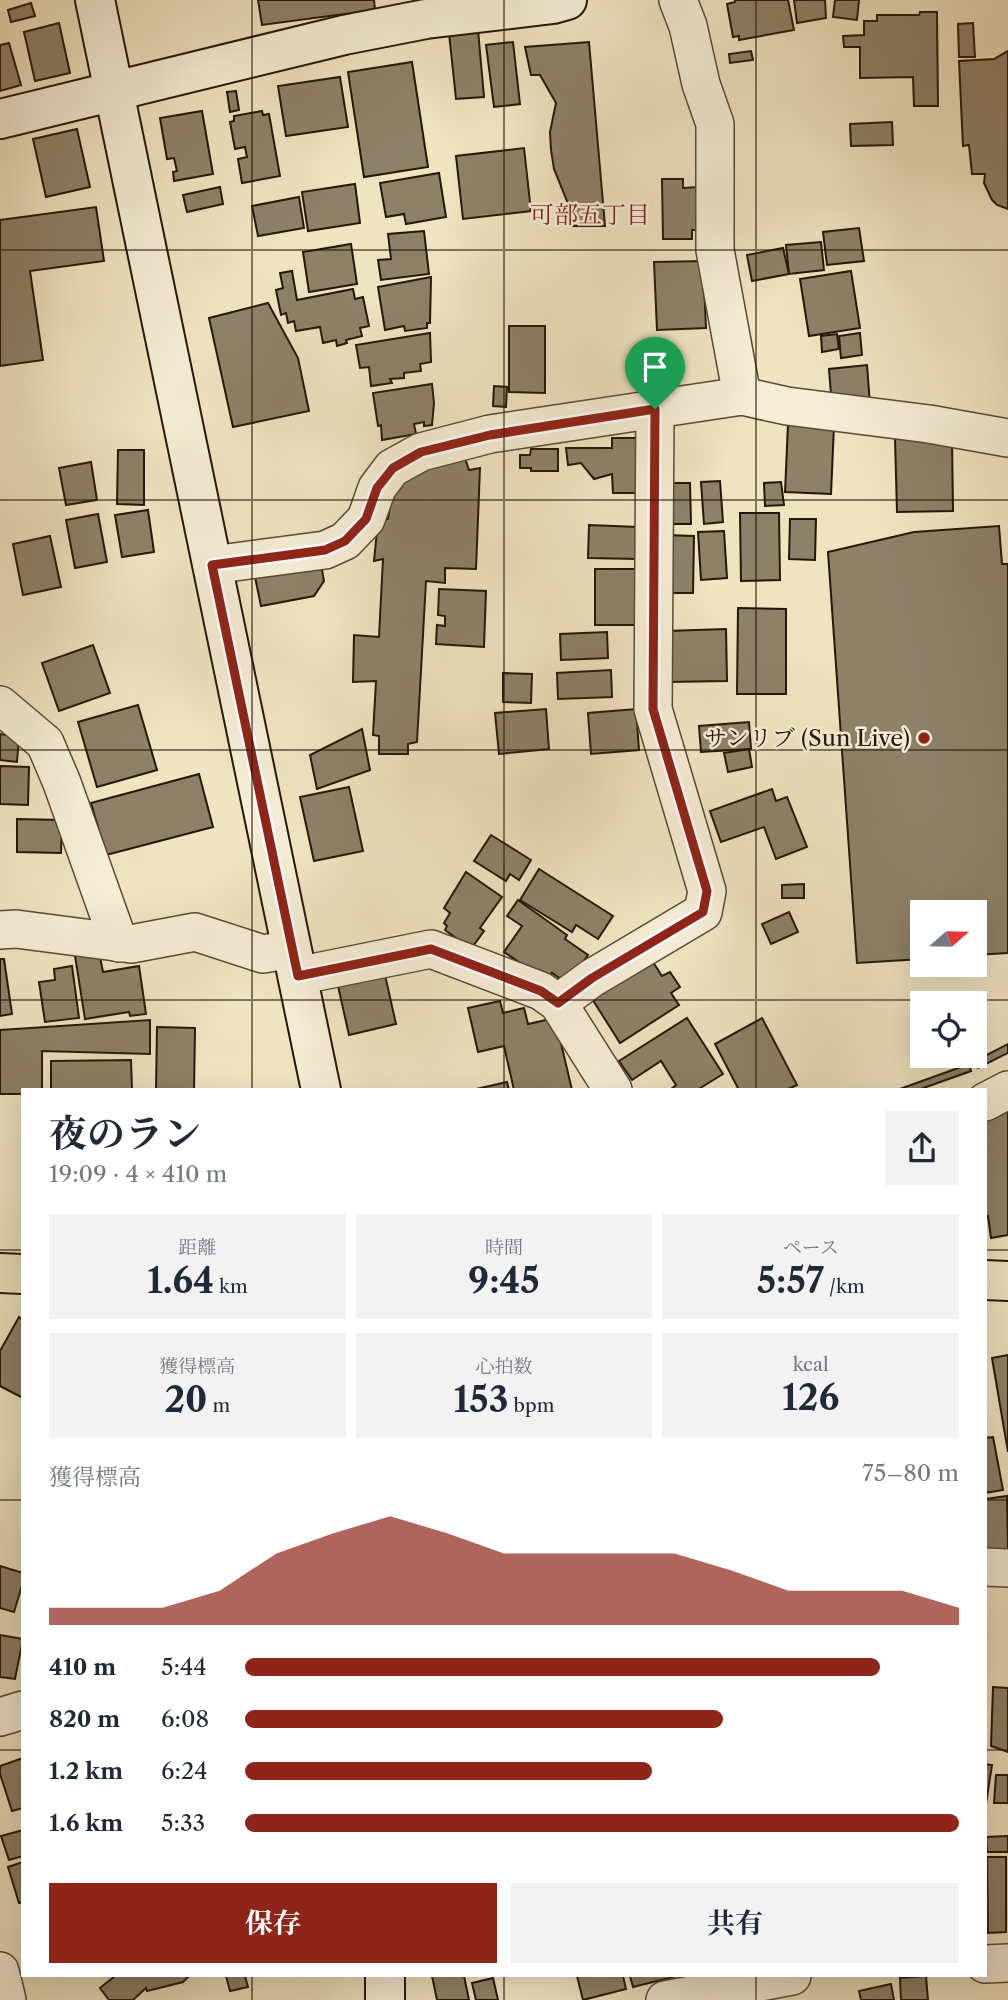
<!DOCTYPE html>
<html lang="ja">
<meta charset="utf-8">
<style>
:root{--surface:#fff;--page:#f2f2f3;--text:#1f2937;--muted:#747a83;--accent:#8f2418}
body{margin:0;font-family:"Libre Caslon Text","Noto Serif JP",serif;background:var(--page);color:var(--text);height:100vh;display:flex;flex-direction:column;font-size:26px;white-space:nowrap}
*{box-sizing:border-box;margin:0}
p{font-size:23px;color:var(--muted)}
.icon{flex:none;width:38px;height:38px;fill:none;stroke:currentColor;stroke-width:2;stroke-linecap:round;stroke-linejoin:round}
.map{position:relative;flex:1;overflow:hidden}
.details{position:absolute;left:21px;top:1088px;width:966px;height:889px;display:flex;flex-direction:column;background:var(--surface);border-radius:0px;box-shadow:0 7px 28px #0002}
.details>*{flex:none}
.needle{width:46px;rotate:70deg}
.tools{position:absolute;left:910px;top:900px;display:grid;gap:14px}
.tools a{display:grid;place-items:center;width:77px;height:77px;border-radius:0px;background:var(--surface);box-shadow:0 7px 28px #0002;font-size:35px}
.pin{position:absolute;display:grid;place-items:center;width:60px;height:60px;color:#fff;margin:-72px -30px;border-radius:50% 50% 50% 0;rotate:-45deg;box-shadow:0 0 7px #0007}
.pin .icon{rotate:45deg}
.round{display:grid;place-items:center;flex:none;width:74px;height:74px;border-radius:0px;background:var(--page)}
.summary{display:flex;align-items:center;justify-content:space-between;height:119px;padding:0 28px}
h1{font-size:38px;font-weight:700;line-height:52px}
.metrics{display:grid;grid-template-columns:repeat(3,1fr);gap:10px;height:119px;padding:7px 28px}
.metrics div{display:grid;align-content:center;border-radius:0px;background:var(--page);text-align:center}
.metrics b{font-size:35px;font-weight:700}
.metrics small{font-size:19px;font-weight:400}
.metrics p{font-size:19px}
.chart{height:196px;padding:14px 28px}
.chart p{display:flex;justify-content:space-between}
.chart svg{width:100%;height:126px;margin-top:7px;fill:var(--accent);opacity:.7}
.primary-button{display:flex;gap:14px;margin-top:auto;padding:14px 28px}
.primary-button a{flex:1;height:80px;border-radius:0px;background:var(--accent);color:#fff;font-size:28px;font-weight:700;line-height:80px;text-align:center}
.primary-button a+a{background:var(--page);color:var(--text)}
ul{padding:0 28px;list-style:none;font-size:23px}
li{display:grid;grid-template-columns:112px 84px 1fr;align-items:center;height:52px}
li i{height:18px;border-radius:9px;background:var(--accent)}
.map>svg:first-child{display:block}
.building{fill:#8e8168;stroke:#251708;stroke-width:2}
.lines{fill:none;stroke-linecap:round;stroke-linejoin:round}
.street-casing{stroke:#584a36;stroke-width:40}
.secondary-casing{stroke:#251708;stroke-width:42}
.highway-casing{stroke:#251708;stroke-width:42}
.street{stroke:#f5edd6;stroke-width:37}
.secondary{stroke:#f5edd6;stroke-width:38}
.highway{stroke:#efe3c0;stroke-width:38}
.route-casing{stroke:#fff;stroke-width:14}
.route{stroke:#8f2418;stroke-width:9}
.grid{fill:none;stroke:#251708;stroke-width:2;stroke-opacity:0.55}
.poi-dot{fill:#8f2418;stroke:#f5edd6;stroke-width:2.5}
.labels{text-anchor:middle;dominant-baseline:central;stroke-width:5;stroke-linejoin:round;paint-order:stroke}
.poi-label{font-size:23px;fill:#251708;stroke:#f5edd6;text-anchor:end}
.neighbourhood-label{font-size:24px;fill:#7a1f14;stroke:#f5edd6}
</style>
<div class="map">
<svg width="1008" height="2000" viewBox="0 0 1008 2000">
<rect width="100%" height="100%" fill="#efe3c0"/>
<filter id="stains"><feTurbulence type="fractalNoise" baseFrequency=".00286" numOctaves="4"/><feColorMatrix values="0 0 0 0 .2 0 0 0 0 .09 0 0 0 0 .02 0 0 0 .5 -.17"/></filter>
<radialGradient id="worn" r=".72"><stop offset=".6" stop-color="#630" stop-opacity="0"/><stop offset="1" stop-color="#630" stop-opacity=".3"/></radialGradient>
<g class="building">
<path d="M258,0H374L375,10L262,25Z"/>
<path d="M735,0H788L794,30L739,40V36L733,37L727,4L735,2Z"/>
<path d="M794,0H825L826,18L797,23Z"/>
<path d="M835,0H859L857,20L833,17Z"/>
<path d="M31,3L35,16L11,22L8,10Z"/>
<path d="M920,12H937L938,106H914L913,77L860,78V47H844L843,36L864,35V21H877V15H919Z"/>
<path d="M59,23L70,73L35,81L24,32Z"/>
<path d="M973,23L975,57H959L958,24Z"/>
<path d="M478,30L484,97L456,99L449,33Z"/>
<path d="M513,42L520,104L494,107L486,45Z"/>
<path d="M589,42L605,226H569V206L554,169L551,150L550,132L556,103L540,75H531L525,47Z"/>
<path d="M9,43L21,85L0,91V45Z"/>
<path d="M751,51L753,60L730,63L729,54Z"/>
<path d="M1008,51V209L997,205L992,200L984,183L985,174H972L969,145L963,146L959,61L994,59Z"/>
<path d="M412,62L428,167L364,177L348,72Z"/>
<path d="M340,77L348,127L286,136L278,86Z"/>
<path d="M236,91L239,110L230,112L227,92Z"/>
<path d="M202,111L213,174L174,181L173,172L177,171L174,158L167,159L160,118Z"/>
<path d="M262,111L263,115L269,114L280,176L242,183L238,159L247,157L245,147L235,149L230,122L234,121V116Z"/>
<path d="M892,122L893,145L851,146L850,124Z"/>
<path d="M77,129L90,187L46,197L33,139Z"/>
<path d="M524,148L531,211L463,219L456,156Z"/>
<path d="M439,173L446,217L406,224L404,214L386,217L380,183Z"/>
<path d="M662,179H683V188L699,187V230H692V239H663Z"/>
<path d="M355,184L360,223L308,231L302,192Z"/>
<path d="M220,187L223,204L187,212L183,195Z"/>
<path d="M299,197L304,228L258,236L252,206Z"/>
<path d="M96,207L104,261L30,271L43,360L0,366V220Z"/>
<path d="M859,228L864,261L827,265L823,232Z"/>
<path d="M424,231L429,274L381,280L378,260L391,259L388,234Z"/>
<path d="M821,242L824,270L789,274L786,245Z"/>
<path d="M351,244L357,284L309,292L303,252Z"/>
<path d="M783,248L789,274L752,281L747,255Z"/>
<path d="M703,261L706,328L657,330L654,262Z"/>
<path d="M292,271L297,300L353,289L355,299L363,297L369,326L360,328L362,336L346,340L347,343L337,346L336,340L323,343L320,327L296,331L294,321L288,323L286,313L281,315L276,290L283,288L280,273Z"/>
<path d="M851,271L860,328L809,336L800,279Z"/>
<path d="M431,277L430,323H427V328L405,331L404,326L385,330L378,287Z"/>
<path d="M268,303L298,358L309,411L233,427L209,318Z"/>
<path d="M509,326H545V393L509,392Z"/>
<path d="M430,333L431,362L420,364L421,371L404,373V378L390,379L392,383L371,386L369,367L360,368L356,345Z"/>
<path d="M860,333L862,355L841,358L839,336Z"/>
<path d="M837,334L839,349L822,352L821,336Z"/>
<path d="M867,365L870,405L832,407L829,369Z"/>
<path d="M432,384L434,403L432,425L424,426V422L414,424L416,434L382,440L381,425L378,426L373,393Z"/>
<path d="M494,386L507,387L506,407L493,406Z"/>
<path d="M788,424L834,426L831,494L785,492Z"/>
<path d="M612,438H643L644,493H613L612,474L594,479L581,463L568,465L566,448H612Z"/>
<path d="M952,438L953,511L897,512L895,439Z"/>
<path d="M531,449H558V471H531V468H520V455H530Z"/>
<path d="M118,450H144V505L117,504Z"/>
<path d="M464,455L469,470L480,468L476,569L445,568V583L426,581L417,742L408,744V754H379V736L373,735L376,681L353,682L354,635L379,637L383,559L374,561L378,521L388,519L392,493L410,472Z"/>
<path d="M91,462L97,500L66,505L59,468Z"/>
<path d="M720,481L723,522L704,524L701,482Z"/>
<path d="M781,482L784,505L765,506L764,483Z"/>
<path d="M661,483H690L691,524H662Z"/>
<path d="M148,510L154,552L122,557L115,515Z"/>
<path d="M740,513H779L780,580L741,581Z"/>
<path d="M98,514L107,562L75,568L66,520Z"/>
<path d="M790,519H816L815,560L789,559Z"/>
<path d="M589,525L638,527L637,559L588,558Z"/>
<path d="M999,526L1002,564H1008V953L975,955V912H922V959L857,963L828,552L914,532Z"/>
<path d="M724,531L727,578L701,580L698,532Z"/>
<path d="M665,535L694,536L693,593H664Z"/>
<path d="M50,536L61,587L23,595L13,544Z"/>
<path d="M320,559L324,581L314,596L261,606L254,572Z"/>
<path d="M595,569H640L639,625H595Z"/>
<path d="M439,589L486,591L484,647L436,644L437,625L445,626V616L438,615Z"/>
<path d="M738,608L786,609V694H737Z"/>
<path d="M726,629L727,681L667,682L666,631Z"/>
<path d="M607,632L608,658L561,660L560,634Z"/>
<path d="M93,645L110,693L59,711L42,663Z"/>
<path d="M611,670L612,697L558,699L557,673Z"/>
<path d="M503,673L532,674L531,703L503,702Z"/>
<path d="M138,705L157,770L97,787L78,722Z"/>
<path d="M546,709L549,749L499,754L495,713Z"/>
<path d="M636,709L639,750L591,754L588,713Z"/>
<path d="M749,722L751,749L701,752L699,726Z"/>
<path d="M362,729L370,770L317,789L310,755Z"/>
<path d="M0,734L19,737L17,762L0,760Z"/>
<path d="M749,749L752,767L728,772L724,753Z"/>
<path d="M0,766L29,767L28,805L0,804Z"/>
<path d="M199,774L213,827L106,855L91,803Z"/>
<path d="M349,787L363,851L314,861L300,797Z"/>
<path d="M772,789L776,801L787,797L807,847L776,859L764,827L721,842L710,811Z"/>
<path d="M17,819L62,820L61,853L17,852Z"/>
<path d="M491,835L531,860L519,880L510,874L506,881L474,861Z"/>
<path d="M539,869L613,916L598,939L576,925L572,932L520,900Z"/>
<path d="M466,872L502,897L480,928L484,931L471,949L445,930L447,926L444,923L450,913L444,908Z"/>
<path d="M804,884V898H782V885Z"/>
<path d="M518,900L567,935L565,939L588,955L568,984L552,973L548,979L538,975L504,952L522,926L507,916Z"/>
<path d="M789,912L798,932L771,944L762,924Z"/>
<path d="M99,952L103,972L139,966L146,1014L130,1016L129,1012L85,1019L75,956Z"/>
<path d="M649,956L662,976L670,972L680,987L671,993L679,1005L620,1043L589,994Z"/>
<path d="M0,959H4L12,1014L0,1016Z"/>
<path d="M72,966L79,1018L45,1022L39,982L55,980L54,969Z"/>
<path d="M383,966L396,1024L349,1035L336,977Z"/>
<path d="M500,1001L503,1013L524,1008L528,1024L555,1018L572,1090H514L504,1046L478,1052L468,1008Z"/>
<path d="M687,1018L723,1074L697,1090H670L676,1085L661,1061L632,1080L619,1061Z"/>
<path d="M762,1018L797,1085L786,1090H739L715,1044Z"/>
<path d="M150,1020V1054L42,1051V1090H23V1094H0V1030Z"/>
<path d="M157,1027L195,1028L194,1090H156Z"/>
<path d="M1008,1044V1053L978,1068L975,1061Z"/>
<path d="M131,1060L132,1090H51V1061Z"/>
<path d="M969,1064L971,1071L918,1090H897Z"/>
<path d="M507,1082L509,1090H472Z"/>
<path d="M1008,1108V1235L991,1238L988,1216L985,1217V1118Z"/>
<path d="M19,1317L23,1320V1398L0,1386V1351Z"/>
<path d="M1008,1355V1452L992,1358Z"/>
<path d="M993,1437L1003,1490L985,1493V1438Z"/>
<path d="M1007,1496L1008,1549L985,1553V1499Z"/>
<path d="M0,1566L23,1573V1582L14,1612L0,1608Z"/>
<path d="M0,1635L23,1639L15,1679L0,1677Z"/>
<path d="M993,1687L1008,1688V1752L991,1746Z"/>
<path d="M23,1758V1808L12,1811L0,1774V1766Z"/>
<path d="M985,1764L992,1765L985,1810Z"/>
<path d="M996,1775H1008V1803H994Z"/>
<path d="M23,1830V1856L9,1860L1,1836Z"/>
<path d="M1008,1836V1852H987L986,1837Z"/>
<path d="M987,1857H1006V1932L988,1933Z"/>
<path d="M23,1862V1902L19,1903L8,1867Z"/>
<path d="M115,1976H189L183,1982L147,1991L146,1988L133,2000H109L100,1988Z"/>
<path d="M226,1976H245L248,1987L230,1991Z"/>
<path d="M432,1976H464L469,2000H437Z"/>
<path d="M577,1976H623L626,1989L583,2000Z"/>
<path d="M630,1976H677L633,1987Z"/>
<path d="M926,1976L928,2000H901L900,1978Z"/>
<path d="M493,1978L498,2000H476L472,1983Z"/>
<path d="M891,1984L894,2000H861L859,1991Z"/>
</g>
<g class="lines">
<g class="street-casing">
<g id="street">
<path d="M678,0L688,26L701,84L715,124V250L742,396"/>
<path d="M212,565L325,550L345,541L366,519L377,488L392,468L421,452L490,434L742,396L787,406L929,424L1008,438"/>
<path d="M0,705L45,743L62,783L119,943"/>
<path d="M0,930L16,929L131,944L195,932L263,954L292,949"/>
<path d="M297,976L431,949L541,991L558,1003L613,1090"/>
<path d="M558,1003L592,978L703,912L707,891L653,709L655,409"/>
<path d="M985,1102L1008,1090"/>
<path d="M985,1567L1008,1568"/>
<path d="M0,1717L23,1710"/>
<path d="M985,1964L1008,1963"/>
<path d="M0,1971L7,2000"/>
<path d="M665,2000L792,1976"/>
</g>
</g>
<g class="secondary-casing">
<g id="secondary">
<path d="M95,0L321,1090"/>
<path d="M0,119L344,35L426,19L553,4L567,0"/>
<path d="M385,1976V2000"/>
</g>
</g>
<g class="highway-casing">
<g id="highway">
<path d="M0,1273L23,1274"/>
<path d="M985,1280L1008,1281"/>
</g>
</g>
<use href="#street" class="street"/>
<use href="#secondary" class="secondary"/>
<use href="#highway" class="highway"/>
</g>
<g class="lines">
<g class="route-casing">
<path id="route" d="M655,409L653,709L707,891L703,912L592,978L558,1003L541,991L431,949L298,976L212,565L325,550L345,541L366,519L377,488L393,468L421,452L490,435Z"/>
</g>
<use href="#route" class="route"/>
</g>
<path class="grid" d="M252,0V1090M504,0V1090M756,0V1090M0,250H1008M0,500H1008M0,750H1008M0,1000H1008M0,1250H23M985,1250H1008M0,1500H23M985,1500H1008M0,1750H23M985,1750H1008M252,1976V2000M504,1976V2000M756,1976V2000"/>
<circle class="poi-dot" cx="924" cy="738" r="7"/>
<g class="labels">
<g class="poi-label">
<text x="910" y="738">サンリブ (Sun Live)</text>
</g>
<g class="neighbourhood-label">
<text x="590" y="214">可部五丁目</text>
</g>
</g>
<rect width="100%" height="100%" filter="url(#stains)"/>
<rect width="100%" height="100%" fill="url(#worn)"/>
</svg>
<div class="tools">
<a><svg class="needle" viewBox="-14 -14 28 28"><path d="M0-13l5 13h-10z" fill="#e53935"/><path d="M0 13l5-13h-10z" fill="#747a83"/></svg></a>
<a><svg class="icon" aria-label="locate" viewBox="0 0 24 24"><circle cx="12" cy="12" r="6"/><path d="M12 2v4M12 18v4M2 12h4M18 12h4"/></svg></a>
</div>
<div class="pin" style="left:655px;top:409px;background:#1e9e55"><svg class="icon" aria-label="arrive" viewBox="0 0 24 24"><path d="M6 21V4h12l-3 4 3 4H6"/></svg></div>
<section class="details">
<div class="summary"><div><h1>夜のラン</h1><p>19:09 · 4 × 410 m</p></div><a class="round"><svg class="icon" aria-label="share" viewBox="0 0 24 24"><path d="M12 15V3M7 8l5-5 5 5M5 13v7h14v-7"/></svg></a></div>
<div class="metrics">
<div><p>距離</p><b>1.64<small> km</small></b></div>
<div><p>時間</p><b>9:45</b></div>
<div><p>ペース</p><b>5:57<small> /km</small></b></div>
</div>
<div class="metrics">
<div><p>獲得標高</p><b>20<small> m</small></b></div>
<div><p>心拍数</p><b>153<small> bpm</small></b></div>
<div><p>kcal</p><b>126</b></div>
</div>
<div class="chart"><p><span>獲得標高</span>75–80 m</p>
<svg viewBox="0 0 160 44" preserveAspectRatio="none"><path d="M0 44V38L10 38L20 38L30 32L40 19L50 12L60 6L70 12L80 19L90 19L100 19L110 19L120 25L130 32L140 32L150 32L160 38V44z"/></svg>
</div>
<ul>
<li><b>410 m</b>5:44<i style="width:89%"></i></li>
<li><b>820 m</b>6:08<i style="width:67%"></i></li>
<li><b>1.2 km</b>6:24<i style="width:57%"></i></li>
<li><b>1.6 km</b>5:33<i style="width:100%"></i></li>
</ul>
<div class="primary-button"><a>保存</a><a>共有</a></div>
</section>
</div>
